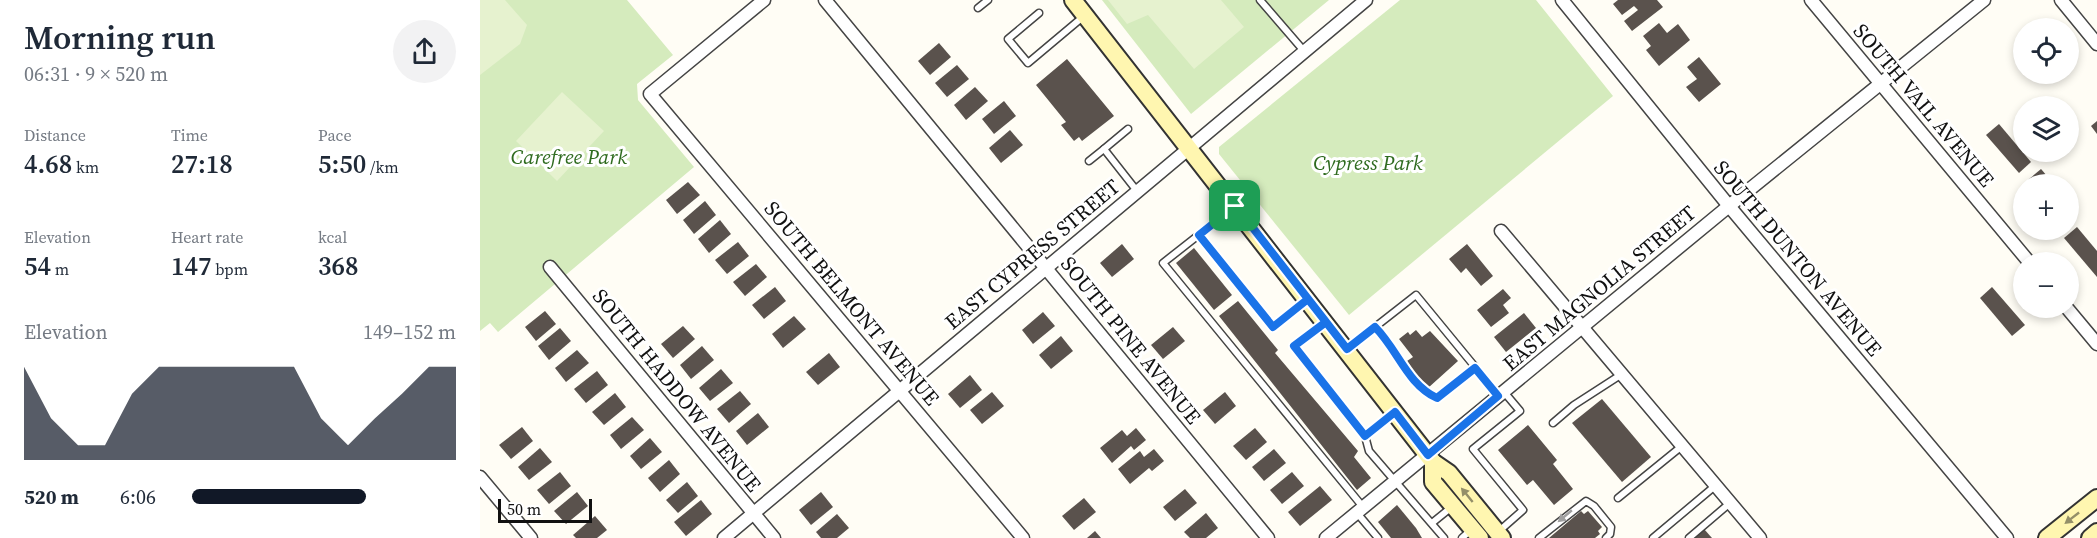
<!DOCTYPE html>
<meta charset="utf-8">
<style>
:root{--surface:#fff;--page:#f2f2f3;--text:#1f2937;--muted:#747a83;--accent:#111827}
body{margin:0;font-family:"Source Serif 4",serif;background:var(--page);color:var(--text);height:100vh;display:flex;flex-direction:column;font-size:22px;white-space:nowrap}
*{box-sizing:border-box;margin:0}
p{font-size:20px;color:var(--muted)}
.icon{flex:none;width:33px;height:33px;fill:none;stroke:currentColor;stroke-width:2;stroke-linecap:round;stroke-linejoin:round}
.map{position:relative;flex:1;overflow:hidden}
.details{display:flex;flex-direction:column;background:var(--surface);width:480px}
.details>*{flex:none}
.tools{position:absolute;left:1533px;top:18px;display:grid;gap:12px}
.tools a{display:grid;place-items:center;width:66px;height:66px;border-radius:50%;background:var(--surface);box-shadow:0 3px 9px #0003;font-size:30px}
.scale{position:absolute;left:18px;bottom:15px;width:94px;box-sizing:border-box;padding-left:6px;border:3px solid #111;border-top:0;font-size:16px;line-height:21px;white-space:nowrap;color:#111;-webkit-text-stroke:4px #fff;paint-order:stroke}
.pin{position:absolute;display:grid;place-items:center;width:51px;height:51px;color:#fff;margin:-26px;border-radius:12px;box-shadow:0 3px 9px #0006}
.round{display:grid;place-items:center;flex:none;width:63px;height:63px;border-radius:32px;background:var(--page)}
.headline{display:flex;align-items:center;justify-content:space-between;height:102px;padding:0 24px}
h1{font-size:33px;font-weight:600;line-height:45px}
.metrics{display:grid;grid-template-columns:repeat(3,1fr);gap:9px;height:102px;padding:6px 24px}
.metrics div{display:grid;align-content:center}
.metrics b{font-size:26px;font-weight:600}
.metrics small{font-size:16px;font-weight:400}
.metrics p{font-size:16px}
.chart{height:168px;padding:12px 24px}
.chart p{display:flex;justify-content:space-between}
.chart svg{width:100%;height:108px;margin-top:6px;fill:var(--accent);opacity:.7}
ul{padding:0 24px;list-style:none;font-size:20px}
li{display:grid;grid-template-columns:96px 72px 1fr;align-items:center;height:45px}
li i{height:15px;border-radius:8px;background:var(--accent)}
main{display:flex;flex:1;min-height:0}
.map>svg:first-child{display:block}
.green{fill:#d5ebbd}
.pitch{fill:#e6f2cf}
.building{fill:#5a524d}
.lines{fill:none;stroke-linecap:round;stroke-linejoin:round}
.lane-casing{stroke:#444;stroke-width:9}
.street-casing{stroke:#444;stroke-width:15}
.secondary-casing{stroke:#333;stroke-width:20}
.lane{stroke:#fff;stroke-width:6}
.street{stroke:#fff;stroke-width:12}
.secondary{stroke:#fff6b0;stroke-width:16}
.oneway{fill:#948f68}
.oneway2{fill:#a0a0a0}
.route-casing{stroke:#fff;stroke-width:12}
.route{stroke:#1a73e8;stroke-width:8}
.labels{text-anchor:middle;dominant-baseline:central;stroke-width:6;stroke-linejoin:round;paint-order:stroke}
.street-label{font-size:21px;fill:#111;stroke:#fff}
.park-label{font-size:21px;font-style:italic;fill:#2f6b1f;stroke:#fff}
</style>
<main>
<section class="details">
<div class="headline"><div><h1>Morning run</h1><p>06:31 · 9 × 520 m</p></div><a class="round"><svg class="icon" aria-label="share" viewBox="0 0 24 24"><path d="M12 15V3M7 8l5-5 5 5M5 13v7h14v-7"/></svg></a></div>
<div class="metrics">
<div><p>Distance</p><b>4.68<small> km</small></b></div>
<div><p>Time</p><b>27:18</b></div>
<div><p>Pace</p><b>5:50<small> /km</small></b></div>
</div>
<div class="metrics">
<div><p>Elevation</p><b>54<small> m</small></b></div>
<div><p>Heart rate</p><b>147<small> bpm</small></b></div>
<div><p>kcal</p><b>368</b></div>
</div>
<div class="chart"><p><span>Elevation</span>149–152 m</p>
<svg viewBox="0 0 160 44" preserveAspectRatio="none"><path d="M0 44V6L10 27L20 38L30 38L40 17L50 6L60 6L70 6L80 6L90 6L100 6L110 27L120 38L130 27L140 17L150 6L160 6V44z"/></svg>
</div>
<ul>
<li><b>520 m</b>6:06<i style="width:66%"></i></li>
</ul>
</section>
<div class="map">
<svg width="1617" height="538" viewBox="0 0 1617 538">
<rect width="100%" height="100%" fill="#fffdf5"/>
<g class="green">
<path d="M0,0H147L193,55L157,84L158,100L214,167L18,332L10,323L0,331Z"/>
<path d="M622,0H849L711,114Z"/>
<path d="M920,0H1056L1133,96L869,315L739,154V147Z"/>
</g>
<g class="pitch">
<path d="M0,0H25L47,25L40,44L0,75Z"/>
<path d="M628,0H741L764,27L714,69L668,15L647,24Z"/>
<path d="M82,92L124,131L77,181L36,141Z"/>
</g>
<g class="building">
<path d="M1138,0H1177L1183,7L1152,31L1144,21L1158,10L1154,6L1142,15L1133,4Z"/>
<path d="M1179,23L1187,33L1198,24L1210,40L1179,66L1166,50L1171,46L1163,36Z"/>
<path d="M459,43L471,57L450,75L438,61Z"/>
<path d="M1219,57L1241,84L1219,102L1206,87L1217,79L1207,67Z"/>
<path d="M587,59L634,116L602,141L599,137L594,141L581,125L586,122L556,85Z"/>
<path d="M477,65L489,79L467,97L455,83Z"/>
<path d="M495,87L508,101L486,120L474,105Z"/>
<path d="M524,101L536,116L514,134L502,119Z"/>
<path d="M1617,121V134L1611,126Z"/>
<path d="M1519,124L1551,162L1539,173L1506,135Z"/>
<path d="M530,130L543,145L521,163L509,148Z"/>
<path d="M1561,169L1574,184H1552L1548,180Z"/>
<path d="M208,182L220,195L197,214L186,200Z"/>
<path d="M225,201L236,215L214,234L203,220Z"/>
<path d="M240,220L251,234L229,253L218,239Z"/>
<path d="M1597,227L1617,251V277L1584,238Z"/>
<path d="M258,242L269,256L247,274L235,260Z"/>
<path d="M642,244L654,259L632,277L620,263Z"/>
<path d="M987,244L1013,276L1001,286L986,268L981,273L969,259Z"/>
<path d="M714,248L752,295L734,310L696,263Z"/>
<path d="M276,264L287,277L265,296L253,282Z"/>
<path d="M295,287L306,301L284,319L272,305Z"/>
<path d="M1512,287L1545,325L1532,336L1500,298Z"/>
<path d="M1023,289L1031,298L1023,305L1029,313L1011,327L997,310Z"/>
<path d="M758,301L798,350L795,353L878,451L874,457L891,478L877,490L739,316Z"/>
<path d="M65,311L76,324L56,341L45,327Z"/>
<path d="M563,312L575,326L553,344L542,330Z"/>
<path d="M1044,313L1056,328L1026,352L1014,337Z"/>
<path d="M314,316L326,329L303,348L292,334Z"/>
<path d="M203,326L215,339L193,358L181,344Z"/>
<path d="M693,327L705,341L683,359L671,345Z"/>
<path d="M80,328L91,341L69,360L58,346Z"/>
<path d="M936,330L942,337L950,331L978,361L948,388L929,369L931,367L927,361L933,357L919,339L928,332L930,335Z"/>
<path d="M581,336L593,351L571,369L559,355Z"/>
<path d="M222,346L234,360L211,379L200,365Z"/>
<path d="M97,350L109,363L86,382L75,368Z"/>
<path d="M349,353L360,367L338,385L326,372Z"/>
<path d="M241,369L253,383L230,401L219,388Z"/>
<path d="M117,371L128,385L106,403L94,389Z"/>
<path d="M490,375L502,390L480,408L468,394Z"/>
<path d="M260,391L271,404L249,423L237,409Z"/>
<path d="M512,392L524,406L502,424L490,410Z"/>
<path d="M745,392L756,406L735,424L723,410Z"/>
<path d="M135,393L146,407L124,425L112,412Z"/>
<path d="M1122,399L1171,457L1142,482L1092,423Z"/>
<path d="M278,413L289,427L267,445L256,431Z"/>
<path d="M152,417L164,430L141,449L130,435Z"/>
<path d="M1048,425L1077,460L1073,464L1093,489L1074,505L1053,480L1047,485L1018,450Z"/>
<path d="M42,427L53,441L31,459L19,445Z"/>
<path d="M656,428L666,440L654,450L651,446L632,463L620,448L642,430L647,436Z"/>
<path d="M775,428L787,442L766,460L753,446Z"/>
<path d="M170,438L182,452L161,469L150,456Z"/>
<path d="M60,448L72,462L49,480L38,467Z"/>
<path d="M674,449L684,461L672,471L669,468L650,484L638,469L660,451L664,457Z"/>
<path d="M794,449L806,463L784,481L772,467Z"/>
<path d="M189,460L200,474L180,492L168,478Z"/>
<path d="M80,472L91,486L69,504L57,490Z"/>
<path d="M812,472L824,486L802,504L790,490Z"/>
<path d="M207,482L218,496L198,513L186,500Z"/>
<path d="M840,486L852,500L820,526L808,512Z"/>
<path d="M705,489L717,503L695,521L683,507Z"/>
<path d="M97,492L108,506L86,524L74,511Z"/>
<path d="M341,492L353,507L331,525L319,510Z"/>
<path d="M604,498L616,512L594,530L582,516Z"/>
<path d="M221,500L232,514L206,536L194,522Z"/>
<path d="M917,505L936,528L942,538H911L898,522Z"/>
<path d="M1101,511L1104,514L1108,511L1122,527L1118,531L1120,534L1115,538H1069Z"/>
<path d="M726,513L738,528L726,538H710L704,532Z"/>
<path d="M357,514L369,528L357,538H341L336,532Z"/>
<path d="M115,516L127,530L117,538H96L93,535Z"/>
<path d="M1224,529L1232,538H1214Z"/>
<path d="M615,531L621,538H607Z"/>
</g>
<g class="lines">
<g class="lane-casing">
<g id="lane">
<path d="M780,0L824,51"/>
<path d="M498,8L508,0"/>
<path d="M559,13L528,39L548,63L604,16"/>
<path d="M648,129L624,149L657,191"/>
<path d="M609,161L624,149"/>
<path d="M753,208L683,263L883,507"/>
<path d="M719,235L793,327L827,300"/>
<path d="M843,324L814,347L885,436L912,414"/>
<path d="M895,327C917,350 927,384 957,398L995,368"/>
<path d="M867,349L936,295L1019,396"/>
<path d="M1073,423L1094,405L1142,374"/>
<path d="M885,436L889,451L964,538"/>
<path d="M1138,498L1202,446"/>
<path d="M877,513L898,538"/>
<path d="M952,523L973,506"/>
<path d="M1018,532L1043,510L993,449L1040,411L1024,392"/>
<path d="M982,538L992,529"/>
<path d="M1059,538L1106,501L1114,506L1131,527L1130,534L1126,538"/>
<path d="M1173,538L1235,486"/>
<path d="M1209,538L1250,503"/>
</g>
</g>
<g class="street-casing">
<g id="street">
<path d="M284,0L170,94L543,538"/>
<path d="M345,0L788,538"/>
<path d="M1082,0L1249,206L1527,538"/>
<path d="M1331,0L1549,262"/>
<path d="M1581,0L1617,44"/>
<path d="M1021,231L1280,538"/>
<path d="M70,267L294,538"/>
<path d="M1587,308L1617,344"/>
<path d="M0,477L51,538"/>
<path d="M244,538L886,0"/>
<path d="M846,538L1249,206L1504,0"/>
</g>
</g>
<g class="secondary-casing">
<g id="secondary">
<path d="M593,0L953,462L969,473L1022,538"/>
<path d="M953,462V482L1000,538"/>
<path d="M1567,538L1617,498"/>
<path d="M1610,538L1617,532"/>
</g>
</g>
<use href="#lane" class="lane"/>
<use href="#street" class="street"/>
<use href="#secondary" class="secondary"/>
</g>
<defs><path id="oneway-solid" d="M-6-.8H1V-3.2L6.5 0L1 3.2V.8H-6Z" transform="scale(1.5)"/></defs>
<g class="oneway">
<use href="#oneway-solid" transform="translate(987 495) rotate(-129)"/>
<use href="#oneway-solid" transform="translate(1592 518) rotate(142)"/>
</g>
<use class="oneway2" href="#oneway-solid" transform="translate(1085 516) rotate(140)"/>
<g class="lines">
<g class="route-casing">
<path id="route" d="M755,206L759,210C795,257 831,303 867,349L895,327C918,350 927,384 957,398L995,368L1018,396L948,455L915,412L885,436L814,346L846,322L828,299L793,327L719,235L755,206"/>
</g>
<use href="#route" class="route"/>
</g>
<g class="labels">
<g class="street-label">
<text transform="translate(1444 105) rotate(50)">SOUTH VAIL AVENUE</text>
<text transform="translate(552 254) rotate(-40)">EAST CYPRESS STREET</text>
<text transform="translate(1318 258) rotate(50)">SOUTH DUNTON AVENUE</text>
<text transform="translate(1119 288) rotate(-40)">EAST MAGNOLIA STREET</text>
<text transform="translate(372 303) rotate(50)">SOUTH BELMONT AVENUE</text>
<text transform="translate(651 340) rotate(51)">SOUTH PINE AVENUE</text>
<text transform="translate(197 390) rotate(51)">SOUTH HADDOW AVENUE</text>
</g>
<g class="park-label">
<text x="89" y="156">Carefree Park</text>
<text x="888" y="162">Cypress Park</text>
</g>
</g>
</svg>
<div class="tools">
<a><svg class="icon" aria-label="locate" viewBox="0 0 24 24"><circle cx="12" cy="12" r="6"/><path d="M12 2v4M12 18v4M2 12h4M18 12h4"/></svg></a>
<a><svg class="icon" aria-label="layers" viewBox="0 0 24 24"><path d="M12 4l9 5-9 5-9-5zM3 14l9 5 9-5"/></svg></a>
<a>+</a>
<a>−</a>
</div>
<div class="scale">50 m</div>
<div class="pin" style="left:755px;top:206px;background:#1e9e55"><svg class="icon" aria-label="arrive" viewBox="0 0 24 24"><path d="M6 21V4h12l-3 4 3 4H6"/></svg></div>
</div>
</main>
